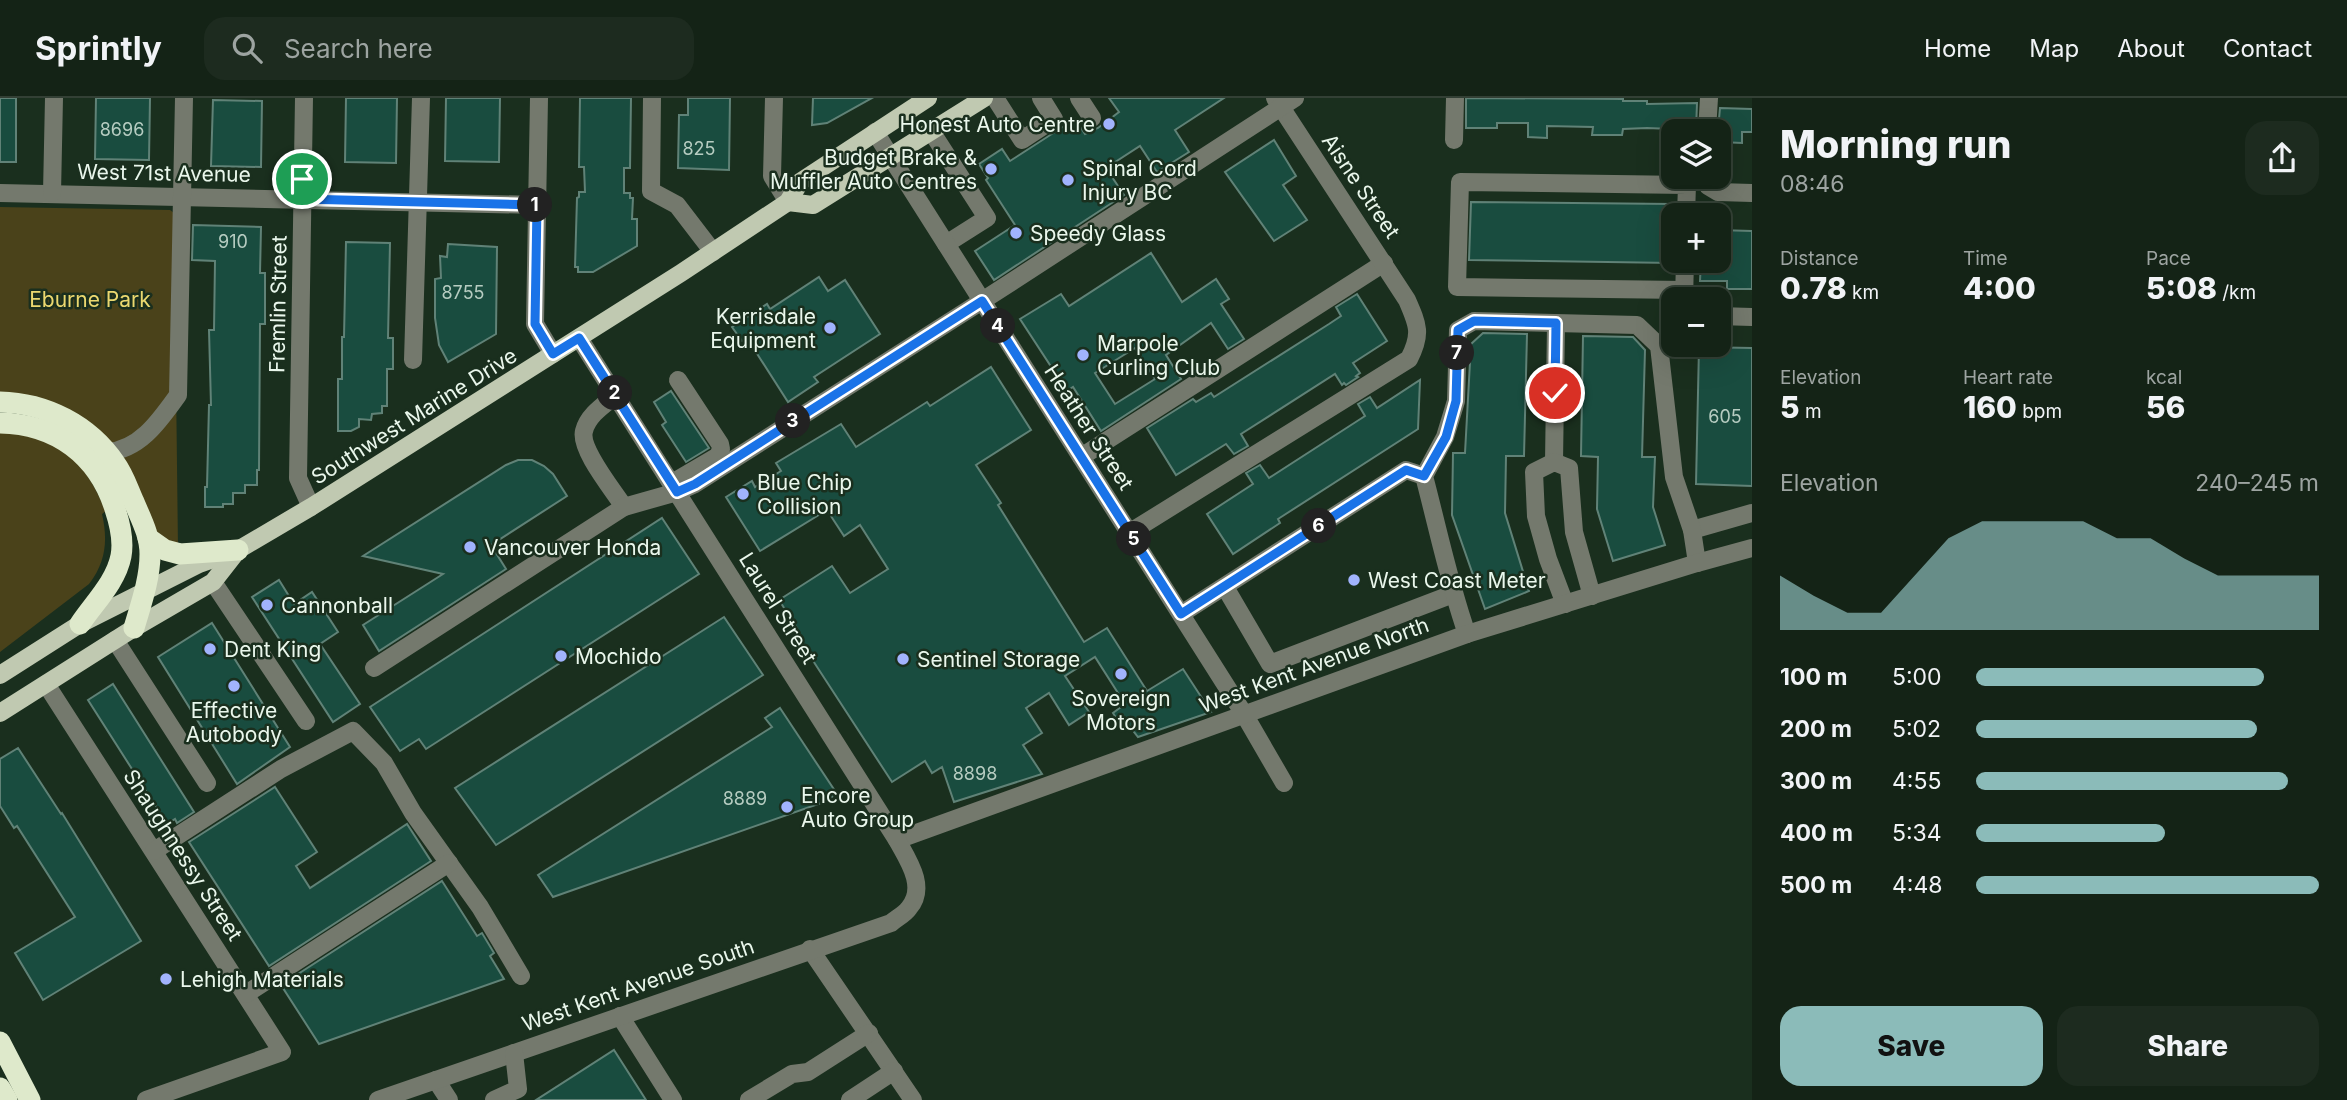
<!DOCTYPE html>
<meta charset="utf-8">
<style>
:root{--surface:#142316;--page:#1d2b1f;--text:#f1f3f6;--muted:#9da4a1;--line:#334035;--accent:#8bbbb9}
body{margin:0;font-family:Inter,sans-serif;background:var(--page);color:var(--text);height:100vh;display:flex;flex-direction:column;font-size:26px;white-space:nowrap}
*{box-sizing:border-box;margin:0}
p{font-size:23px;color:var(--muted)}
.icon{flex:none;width:38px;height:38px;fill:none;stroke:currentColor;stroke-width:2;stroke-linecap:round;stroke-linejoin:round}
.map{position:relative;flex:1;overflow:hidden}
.side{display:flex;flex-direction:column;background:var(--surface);width:595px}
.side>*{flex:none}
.fabs{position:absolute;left:1661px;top:21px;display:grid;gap:14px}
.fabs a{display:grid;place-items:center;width:70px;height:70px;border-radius:14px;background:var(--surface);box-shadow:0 7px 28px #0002,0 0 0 2px var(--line);font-size:35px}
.pin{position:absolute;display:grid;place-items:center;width:60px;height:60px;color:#fff;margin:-30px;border:4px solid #fff;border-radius:50%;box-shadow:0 2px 7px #0007}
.km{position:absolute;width:35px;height:35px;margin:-18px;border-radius:50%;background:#222;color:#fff;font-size:19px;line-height:35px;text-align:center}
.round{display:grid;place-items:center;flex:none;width:74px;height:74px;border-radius:21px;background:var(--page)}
.headline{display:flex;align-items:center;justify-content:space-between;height:119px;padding:0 28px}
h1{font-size:38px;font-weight:800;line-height:52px}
.figures{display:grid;grid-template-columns:repeat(3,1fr);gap:10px;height:119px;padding:7px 28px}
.figures div{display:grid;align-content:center}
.figures b{font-size:30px;font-weight:800}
.figures small{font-size:19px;font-weight:400}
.figures p{font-size:19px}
.chart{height:196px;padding:14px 28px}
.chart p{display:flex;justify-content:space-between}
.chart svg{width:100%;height:126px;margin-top:7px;fill:var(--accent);opacity:.7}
.action{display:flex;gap:14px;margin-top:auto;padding:14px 28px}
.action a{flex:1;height:80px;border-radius:21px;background:var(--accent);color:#111;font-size:28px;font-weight:800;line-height:80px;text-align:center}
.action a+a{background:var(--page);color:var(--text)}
ul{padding:0 28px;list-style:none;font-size:23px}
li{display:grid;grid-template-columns:112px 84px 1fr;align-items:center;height:52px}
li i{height:18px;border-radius:9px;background:var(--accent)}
header{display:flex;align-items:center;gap:42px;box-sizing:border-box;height:98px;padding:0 35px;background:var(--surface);border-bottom:2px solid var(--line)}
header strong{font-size:33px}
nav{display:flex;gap:38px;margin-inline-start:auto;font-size:24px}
.search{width:490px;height:63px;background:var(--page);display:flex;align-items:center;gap:18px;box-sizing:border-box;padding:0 24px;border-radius:21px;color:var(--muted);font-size:26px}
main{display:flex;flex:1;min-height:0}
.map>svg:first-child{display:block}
.green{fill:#4a421a}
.building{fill:#194c3f;stroke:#608277;stroke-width:2;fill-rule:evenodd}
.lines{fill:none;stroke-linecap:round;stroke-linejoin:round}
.minor{stroke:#74796d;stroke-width:18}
.major{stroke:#c0c9b1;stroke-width:18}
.highway{stroke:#dee9cb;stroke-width:21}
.route-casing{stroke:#fff;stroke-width:14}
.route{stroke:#1a73e8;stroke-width:9}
.poi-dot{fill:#a1b3fd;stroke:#1a2f1e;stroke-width:2.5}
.labels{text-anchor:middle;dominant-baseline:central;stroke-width:5;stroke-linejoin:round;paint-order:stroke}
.number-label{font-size:18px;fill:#b6ccc1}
.poi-label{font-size:21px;fill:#eaf7ec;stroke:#1a2f1e;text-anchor:start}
.street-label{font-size:21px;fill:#eaf7ec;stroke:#1a2f1e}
.park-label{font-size:21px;fill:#ebd86f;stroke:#1a2f1e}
</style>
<header>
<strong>Sprintly</strong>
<div class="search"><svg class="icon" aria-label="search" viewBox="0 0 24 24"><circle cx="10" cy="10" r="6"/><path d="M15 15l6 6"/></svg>Search here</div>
<nav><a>Home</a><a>Map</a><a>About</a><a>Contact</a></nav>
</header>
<main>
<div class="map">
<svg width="1752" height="1002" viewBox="0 0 1752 1002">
<rect width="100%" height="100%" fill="#1a2f1e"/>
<g class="green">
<path d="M0,109L170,112L174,115L178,450L158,438L115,347L0,297Z"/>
<path d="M0,333C61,342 81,356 106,413L102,416C108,442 106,464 89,486L0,554Z"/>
</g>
<g class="building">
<rect x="0" y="0" width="16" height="64"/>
<path d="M96,0H150L149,62L95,61Z"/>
<path d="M346,0H397L396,65L345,64Z"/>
<path d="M446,0H500L499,64L445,63Z"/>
<path d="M580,0H631L630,70H624V95H630V100H633L632,121H637V148L593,174H578V169H575L577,100L579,99V94H585L584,69H579Z"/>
<path d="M688,0H730L729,72L678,70L679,17H688Z"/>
<path d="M813,0H872L827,25L812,27Z"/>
<path d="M1109,0H1224L1175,32L1189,54L1157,74L1140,48L1106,70L1124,97L994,182L975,153L1015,127L986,82L988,80L979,66L1002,51L1010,63L1075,21L1085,36L1098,30L1119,14Z"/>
<path d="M1466,0L1623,1V3H1647V6L1697,5L1696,32L1647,30L1623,31L1622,37H1592L1593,29L1547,28V40L1528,39V25H1497V30H1466Z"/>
<path d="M213,2L262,3L261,69L211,68Z"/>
<path d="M1720,10L1752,11V34H1742V45L1721,44V32H1718Z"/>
<path d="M1274,42L1296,78L1283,87L1307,122L1274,143L1225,74Z"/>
<path d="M1471,104L1673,106V165L1469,162Z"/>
<path d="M193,127L261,129L260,175H265V226H260L259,372H257V387H245V395H233V406H223V409H205V389H207L209,307H211L209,232H214L215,163L192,162Z"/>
<path d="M1718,132L1752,133V191H1727V183H1700L1701,163H1718Z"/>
<path d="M346,144L390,145L388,240H393V271H387V308H382V315L372,316L371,322L359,321V329L351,333H338V281H342V239H344Z"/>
<path d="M448,146L497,149L496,236L448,264L439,247L435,220V181L441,180L440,158L447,159Z"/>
<path d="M1151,155L1182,204L1216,181L1229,201L1221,206L1244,241L1228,251L1211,225L1166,257L1181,281L1101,333L1073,289L1067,293L1020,221L1061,196L1069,208ZM1135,250L1155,281L1115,306L1095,275Z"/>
<path d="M819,179L828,193L845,182L880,236L814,279L818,284L788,304L747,240L742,243L732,229L767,206L770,211Z"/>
<path d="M1357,196L1387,243L1353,265L1360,275L1356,278L1358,279L1346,287L1344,285L1342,287L1335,276L1241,336L1248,348L1234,356L1226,346L1176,377L1147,330L1193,301L1196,304L1211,295L1214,299L1329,226L1341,218L1336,209Z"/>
<path d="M1483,235L1527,236L1524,358H1506L1505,415L1529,493L1485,511L1452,417L1453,355H1465L1471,246Z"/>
<path d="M1583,238L1633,239L1645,252L1642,359H1655L1653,409L1665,447L1613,463L1597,411L1598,359L1581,358Z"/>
<path d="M1699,249L1752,250V388L1696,386Z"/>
<path d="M991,269L1031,332L976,367L1001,405L998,407L1084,544L1107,530L1147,593L1183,571L1211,614L1138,639L1127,625L1122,629L1113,615L1125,606L1095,559L1065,578L1089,614L1069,627L1049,595L1026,610L1042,635L1023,647L1042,676L954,704L942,669L932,675L925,663L892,684L793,532L797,530L779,502L832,468L850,495L888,471L860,427L844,438L827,412L760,453L726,399L752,383L755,389L781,373L776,365L841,326L856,349L927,304L930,308Z"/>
<path d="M1420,282L1418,331L1278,421L1280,425L1233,456L1207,416L1253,386L1246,375L1260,367L1269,380L1365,318L1358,306L1370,299L1377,310Z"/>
<path d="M671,293L709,350L686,364L662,327L666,324L654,304Z"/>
<path d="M518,362H532L544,368L553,376L567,398L491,447L506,471L379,553L363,527L443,476L363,458L506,367Z"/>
<path d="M662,420L699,476L426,651L419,641L400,653L370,609Z"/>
<path d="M279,482L294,506L312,494L338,534L320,546L360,606L333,624L252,499Z"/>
<path d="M724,519L763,577L496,747L455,690Z"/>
<path d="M212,525L290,649L237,686L158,559Z"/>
<path d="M113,586L194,714L177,725L175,721L167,726L88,602Z"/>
<path d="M780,610L837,696L821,705L553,799L538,777L772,629L765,620Z"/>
<path d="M18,650L61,716L62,715L141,843L43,902L15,855L75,819L17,728L14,730L0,708V661Z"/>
<path d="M275,689L317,754L296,768L310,790L407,726L431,763L269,868L189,744Z"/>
<path d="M442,783L477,838L482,835L494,855L490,858L504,881L319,946L281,887Z"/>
<path d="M614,952L646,1002H536Z"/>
</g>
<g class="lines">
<g class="minor">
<path d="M304,0L298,380L311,409"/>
<path d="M539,0L535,226L553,256"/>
<path d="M652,0L651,93L677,107L713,154"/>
<path d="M774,0L772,78L788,104"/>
<path d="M995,0L1022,42L1054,21L1041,0"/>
<path d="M1079,0L1092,20"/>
<path d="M931,33L987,120L946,146"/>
<path d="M1707,33L1709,0"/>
<path d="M875,34L1244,616L1284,685"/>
<path d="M1454,42L1455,0"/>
<path d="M1705,79L1708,88L1718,94L1752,95"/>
<path d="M0,95L537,107"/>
<path d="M52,95L54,0"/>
<path d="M1684,192L1457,189L1460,84L1687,87L1686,117"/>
<path d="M1684,201L1685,163"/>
<path d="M1718,218L1752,219"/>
<path d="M413,262L421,0"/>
<path d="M616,297C604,307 588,317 584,333C579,351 614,393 624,409"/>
<path d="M107,354C140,352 160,322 178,297L184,0"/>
<path d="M1081,359L1384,165"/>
<path d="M1554,364L1556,225"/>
<path d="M672,385L718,358L721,351L720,346L678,282"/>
<path d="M1692,432L1752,415"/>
<path d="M1129,435L1409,261C1422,236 1418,227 1407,202L1275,0"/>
<path d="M213,484L306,623"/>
<path d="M1225,489L1270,566L1453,496"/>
<path d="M1565,506L1548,461L1536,418L1534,374L1554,364L1569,370L1574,434L1592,498"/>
<path d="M1181,516L1406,372L1424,378"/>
<path d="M1467,536C1449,485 1438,431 1424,378L1445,339L1456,303L1458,232L1474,223L1637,227L1659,248L1674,379L1692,432L1697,465"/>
<path d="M115,542L207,685"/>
<path d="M374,570L624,409L677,394L695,386L982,203L1295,0"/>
<path d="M46,586L282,954L146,1002"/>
<path d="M897,742L1467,536L1697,465L1752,450"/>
<path d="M154,753L281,671L353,633L384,665L413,715L480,809L521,878"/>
<path d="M810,851L913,1002"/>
<path d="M246,896L449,765"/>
<path d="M620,918L673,1002"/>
<path d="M436,982L449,1002"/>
<path d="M378,1002L891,825C897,820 905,816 909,810C927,789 908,762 897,742L579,240"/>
<path d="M494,1002L518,991L514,955"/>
<path d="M749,1002L792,976L808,974L869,935"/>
<path d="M850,1002L894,973"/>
</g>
<g class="major">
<path d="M788,104L813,107L984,0"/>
<path d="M0,577L80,526L199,466L238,452L311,409L681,175L788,104L800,84L928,0"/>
<path d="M0,615L134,530L213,484L238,452"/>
</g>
<g class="highway">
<path d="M0,304C46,305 89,327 115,365C124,377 128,391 134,404C141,421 150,437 150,456C150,481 141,506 134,530"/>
<path d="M0,325C56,326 98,357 115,411C120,426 124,442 121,458C116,484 94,505 80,526"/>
<path d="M148,440L165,452L180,456L238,452"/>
<path d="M0,944L30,1002"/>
<path d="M0,990L7,1002"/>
</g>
</g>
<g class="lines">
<g class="route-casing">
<path id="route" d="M302,81V101L537,107L535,226L553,256L579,240L677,394L695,386L982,203L1181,516L1406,372L1424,378L1446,339L1456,303L1458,232L1474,223L1556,225L1555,295"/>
</g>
<use href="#route" class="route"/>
</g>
<g class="poi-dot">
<circle cx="1109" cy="26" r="7"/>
<circle cx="991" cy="71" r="7"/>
<circle cx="1068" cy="82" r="7"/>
<circle cx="1016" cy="135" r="7"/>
<circle cx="830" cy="230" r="7"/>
<circle cx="1083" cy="257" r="7"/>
<circle cx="743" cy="396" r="7"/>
<circle cx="470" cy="449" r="7"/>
<circle cx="1354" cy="482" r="7"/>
<circle cx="267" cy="507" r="7"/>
<circle cx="210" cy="551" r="7"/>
<circle cx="561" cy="558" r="7"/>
<circle cx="903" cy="561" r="7"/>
<circle cx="1121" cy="576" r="7"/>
<circle cx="234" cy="588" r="7"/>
<circle cx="787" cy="709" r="7"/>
<circle cx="166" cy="881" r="7"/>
</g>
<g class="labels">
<g class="number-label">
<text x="122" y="31">8696</text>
<text x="699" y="50">825</text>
<text x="233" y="143">910</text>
<text x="463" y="194">8755</text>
<text x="1725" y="318">605</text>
<text x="975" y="675">8898</text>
<text x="745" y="700">8889</text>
</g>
<g class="poi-label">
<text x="1095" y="26" text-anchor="end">Honest Auto Centre</text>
<text x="977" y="59" text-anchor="end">Budget Brake &amp;<tspan x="977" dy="24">Muffler Auto Centres</tspan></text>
<text x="1082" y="70">Spinal Cord<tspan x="1082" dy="24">Injury BC</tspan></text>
<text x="1030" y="135">Speedy Glass</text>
<text x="816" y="218" text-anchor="end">Kerrisdale<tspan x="816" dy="24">Equipment</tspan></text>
<text x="1097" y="245">Marpole<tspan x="1097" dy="24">Curling Club</tspan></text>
<text x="757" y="384">Blue Chip<tspan x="757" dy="24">Collision</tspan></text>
<text x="484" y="449">Vancouver Honda</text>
<text x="1368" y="482">West Coast Meter</text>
<text x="281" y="507">Cannonball</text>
<text x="224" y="551">Dent King</text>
<text x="575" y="558">Mochido</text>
<text x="917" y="561">Sentinel Storage</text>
<text x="1121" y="600" text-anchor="middle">Sovereign<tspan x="1121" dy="24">Motors</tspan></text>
<text x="234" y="612" text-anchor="middle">Effective<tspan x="234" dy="24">Autobody</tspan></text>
<text x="801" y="697">Encore<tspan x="801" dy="24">Auto Group</tspan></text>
<text x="180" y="881">Lehigh Materials</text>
</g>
<g class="street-label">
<text transform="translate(164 75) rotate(1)">West 71st Avenue</text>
<text transform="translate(1361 88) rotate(56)">Aisne Street</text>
<text transform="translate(278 206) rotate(-89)">Fremlin Street</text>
<text transform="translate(414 318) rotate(-32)">Southwest Marine Drive</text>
<text transform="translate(1089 329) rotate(57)">Heather Street</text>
<text transform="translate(778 510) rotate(58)">Laurel Street</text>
<text transform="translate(1314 567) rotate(-20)">West Kent Avenue North</text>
<text transform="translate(183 757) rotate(57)">Shaughnessy Street</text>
<text transform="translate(638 887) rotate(-19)">West Kent Avenue South</text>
</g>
<g class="park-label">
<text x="90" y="201">Eburne Park</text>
</g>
</g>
</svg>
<div class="fabs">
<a><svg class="icon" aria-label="layers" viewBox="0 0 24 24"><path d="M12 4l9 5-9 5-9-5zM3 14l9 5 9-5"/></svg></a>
<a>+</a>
<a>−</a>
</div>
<div class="pin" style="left:302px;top:81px;background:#1e9e55"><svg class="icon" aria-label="arrive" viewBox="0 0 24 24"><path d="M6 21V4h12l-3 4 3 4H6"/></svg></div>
<div class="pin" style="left:1555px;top:295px;background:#d93025"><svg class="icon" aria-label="check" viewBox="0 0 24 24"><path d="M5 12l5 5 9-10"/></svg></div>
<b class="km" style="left:535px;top:107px">1</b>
<b class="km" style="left:615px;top:295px">2</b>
<b class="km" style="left:793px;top:323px">3</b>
<b class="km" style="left:998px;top:228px">4</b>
<b class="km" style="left:1134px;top:441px">5</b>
<b class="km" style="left:1319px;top:428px">6</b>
<b class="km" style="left:1457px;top:255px">7</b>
</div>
<section class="side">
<div class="headline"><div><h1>Morning run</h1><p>08:46</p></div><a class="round"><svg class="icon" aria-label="share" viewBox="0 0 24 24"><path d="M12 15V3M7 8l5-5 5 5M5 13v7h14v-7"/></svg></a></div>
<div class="figures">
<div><p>Distance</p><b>0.78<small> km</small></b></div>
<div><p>Time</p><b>4:00</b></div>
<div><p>Pace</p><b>5:08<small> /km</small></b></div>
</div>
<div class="figures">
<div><p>Elevation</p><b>5<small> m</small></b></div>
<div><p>Heart rate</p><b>160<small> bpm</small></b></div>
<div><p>kcal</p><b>56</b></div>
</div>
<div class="chart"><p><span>Elevation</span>240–245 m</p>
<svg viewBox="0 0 160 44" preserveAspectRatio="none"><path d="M0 44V25L10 32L20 38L30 38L40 25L50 12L60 6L70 6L80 6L90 6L100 12L110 12L120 19L130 25L140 25L150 25L160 25V44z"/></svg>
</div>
<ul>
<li><b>100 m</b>5:00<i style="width:84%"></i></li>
<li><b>200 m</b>5:02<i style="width:82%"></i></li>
<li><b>300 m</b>4:55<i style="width:91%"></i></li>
<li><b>400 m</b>5:34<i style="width:55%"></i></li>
<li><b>500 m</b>4:48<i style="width:100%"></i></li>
</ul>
<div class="action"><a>Save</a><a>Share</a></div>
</section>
</main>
